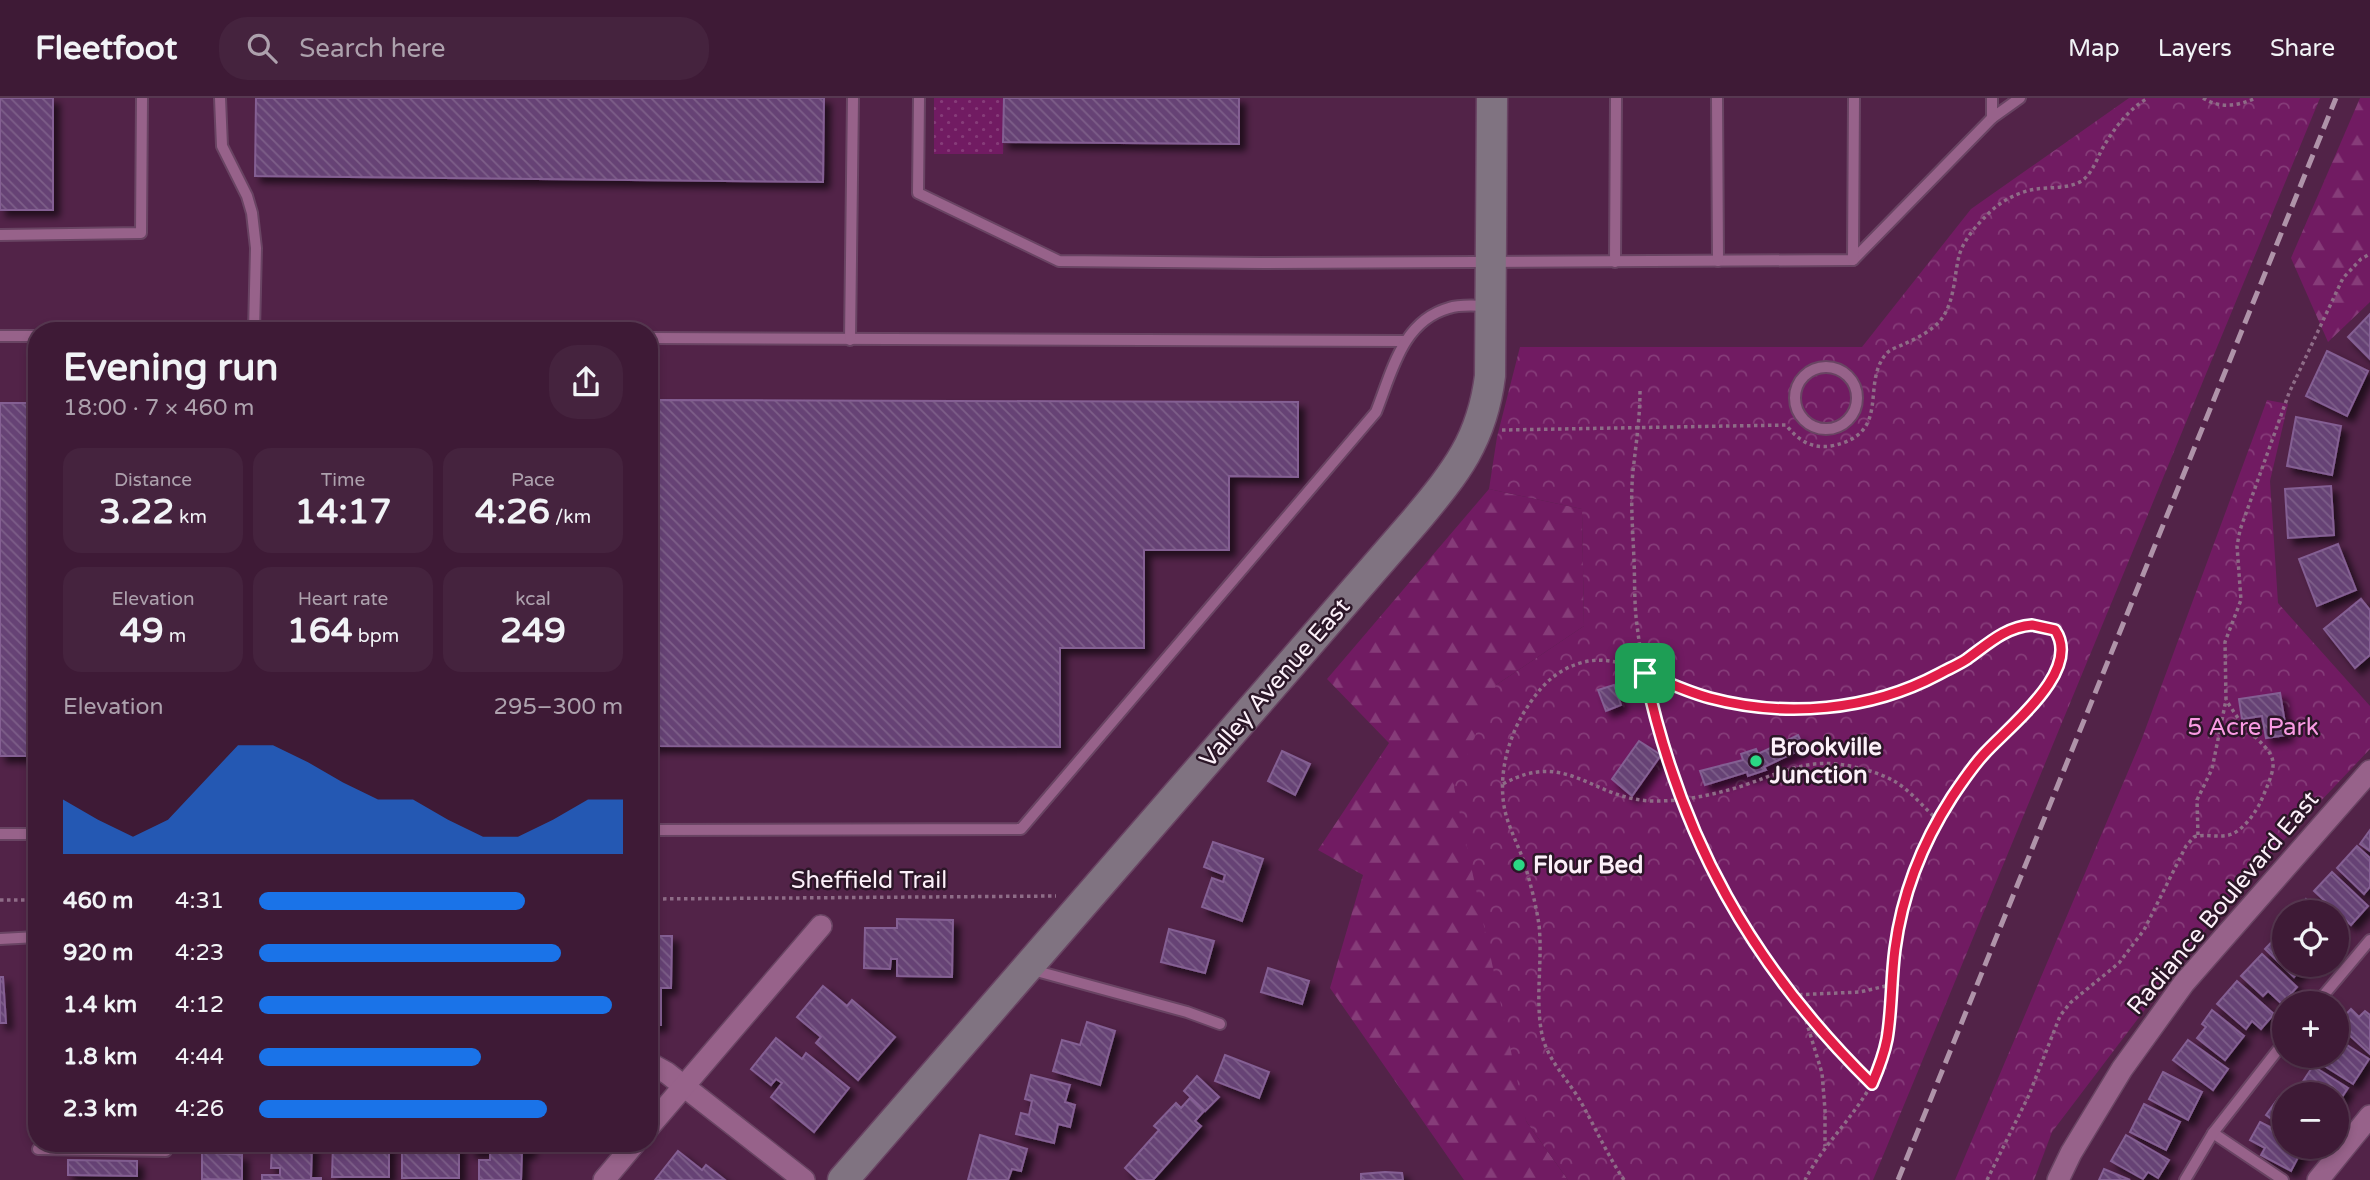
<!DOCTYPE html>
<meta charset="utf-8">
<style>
:root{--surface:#3e1a36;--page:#45233e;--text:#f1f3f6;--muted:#ada1ad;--line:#573851;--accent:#1a73e8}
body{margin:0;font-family:"Varela Round",sans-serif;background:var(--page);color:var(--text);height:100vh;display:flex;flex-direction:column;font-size:26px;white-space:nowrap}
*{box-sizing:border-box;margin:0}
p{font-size:23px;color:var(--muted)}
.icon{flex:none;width:38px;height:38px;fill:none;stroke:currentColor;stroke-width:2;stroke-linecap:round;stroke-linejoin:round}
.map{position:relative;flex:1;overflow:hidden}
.panel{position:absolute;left:28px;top:224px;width:630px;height:830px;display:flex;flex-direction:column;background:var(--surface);border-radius:28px;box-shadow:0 4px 10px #0003,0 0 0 2px var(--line)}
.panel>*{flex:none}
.buttons{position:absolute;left:2272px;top:802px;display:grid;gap:14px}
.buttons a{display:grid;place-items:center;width:77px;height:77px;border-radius:50%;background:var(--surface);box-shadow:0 4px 10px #0003,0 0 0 2px var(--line);font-size:35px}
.pin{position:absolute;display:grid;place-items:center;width:60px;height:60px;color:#fff;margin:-30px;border-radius:14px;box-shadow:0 4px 10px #0006}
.round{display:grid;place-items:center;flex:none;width:74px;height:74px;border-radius:28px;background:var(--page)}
.overview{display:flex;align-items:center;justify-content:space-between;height:119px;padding:0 35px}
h1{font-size:38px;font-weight:700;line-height:52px}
.stats{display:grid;grid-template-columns:repeat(3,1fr);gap:10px;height:119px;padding:7px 35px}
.stats div{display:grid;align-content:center;border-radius:18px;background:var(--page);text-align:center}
.stats b{font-size:35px;font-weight:700}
.stats small{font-size:19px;font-weight:400}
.stats p{font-size:19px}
.chart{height:196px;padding:14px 35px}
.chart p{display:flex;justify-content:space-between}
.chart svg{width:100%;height:126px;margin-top:7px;fill:var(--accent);opacity:.7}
ul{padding:0 35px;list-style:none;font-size:23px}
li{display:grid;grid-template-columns:112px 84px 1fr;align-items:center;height:52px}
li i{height:18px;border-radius:9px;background:var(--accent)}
header{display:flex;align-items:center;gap:42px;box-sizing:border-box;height:98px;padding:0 35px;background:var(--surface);border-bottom:2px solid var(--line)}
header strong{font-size:33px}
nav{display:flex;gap:38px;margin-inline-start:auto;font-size:24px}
.search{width:490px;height:63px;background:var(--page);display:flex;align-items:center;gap:18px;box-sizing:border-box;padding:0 24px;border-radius:28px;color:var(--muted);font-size:26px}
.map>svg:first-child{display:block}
.grass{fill:url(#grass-dots)}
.forest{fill:url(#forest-firs)}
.park{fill:url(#park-crowns)}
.building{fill:url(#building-back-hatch);stroke:#845f93;stroke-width:2;filter:url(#shadow)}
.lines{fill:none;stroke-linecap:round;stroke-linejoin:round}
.service-casing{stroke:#694463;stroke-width:14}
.minor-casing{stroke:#694463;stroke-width:24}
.secondary-casing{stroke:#694463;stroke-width:33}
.path{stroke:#8e6c87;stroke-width:3.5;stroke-dasharray:3.5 3.5;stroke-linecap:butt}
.service{stroke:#97628a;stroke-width:10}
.minor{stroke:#97628a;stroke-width:21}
.secondary{stroke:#807381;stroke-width:30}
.rail{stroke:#af93a9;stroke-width:5;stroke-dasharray:14 7;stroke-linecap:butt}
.route-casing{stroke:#fff;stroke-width:14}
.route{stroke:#e11d48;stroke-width:9}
.poi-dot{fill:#2ad884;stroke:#2b1627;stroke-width:2.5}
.labels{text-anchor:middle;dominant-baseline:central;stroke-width:5;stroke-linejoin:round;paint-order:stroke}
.street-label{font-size:24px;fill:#fcf0f9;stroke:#2b1627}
.park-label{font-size:24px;fill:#f99be3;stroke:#2b1627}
.poi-label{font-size:24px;font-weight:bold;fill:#fcf0f9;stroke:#2b1627;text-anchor:start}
</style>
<header>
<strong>Fleetfoot</strong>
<div class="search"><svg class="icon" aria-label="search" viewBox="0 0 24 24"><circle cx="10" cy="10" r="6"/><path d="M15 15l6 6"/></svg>Search here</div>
<nav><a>Map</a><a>Layers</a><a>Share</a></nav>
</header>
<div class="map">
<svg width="2370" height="1082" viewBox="0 0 2370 1082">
<defs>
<pattern id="grass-dots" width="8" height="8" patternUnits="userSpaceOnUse" patternTransform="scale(1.75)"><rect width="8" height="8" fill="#711b62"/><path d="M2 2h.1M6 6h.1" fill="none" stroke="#863c79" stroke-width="1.8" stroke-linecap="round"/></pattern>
<pattern id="forest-firs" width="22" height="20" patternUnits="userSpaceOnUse" patternTransform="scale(1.75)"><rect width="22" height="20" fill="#711b62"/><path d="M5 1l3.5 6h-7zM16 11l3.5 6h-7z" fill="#863c79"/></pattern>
<pattern id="park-crowns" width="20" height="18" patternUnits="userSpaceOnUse" patternTransform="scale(1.75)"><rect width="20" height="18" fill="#711b62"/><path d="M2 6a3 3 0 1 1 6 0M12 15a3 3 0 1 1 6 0" fill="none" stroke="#863c79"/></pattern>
<pattern id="building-back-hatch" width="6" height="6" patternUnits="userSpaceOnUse" patternTransform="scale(1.75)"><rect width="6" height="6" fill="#664374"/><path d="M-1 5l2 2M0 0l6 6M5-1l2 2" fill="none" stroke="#7d5e89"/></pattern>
<filter id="shadow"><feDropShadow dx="6" dy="6" stdDeviation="3.5" flood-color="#0009"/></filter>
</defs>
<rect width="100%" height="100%" fill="#522348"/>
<path class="grass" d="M934,0H1004L1003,56H934Z"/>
<g class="forest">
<path d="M2360,0H2370V204L2328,244L2291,160Z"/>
<path d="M1489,391L1582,411L1584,528L1496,587L1526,1023L1568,1082H1464L1330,890L1363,777L1318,752L1389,645L1327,581Z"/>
</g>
<g class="park">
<path d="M2129,0H2320L1873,1082H1568L1526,1023L1454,689L1496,587L1584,528L1582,411L1489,391L1497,339L1520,249H1862L1971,111Z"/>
<path d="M2267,302L2288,306L2270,383L2278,505L2370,608V651L2231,798L2052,1034L2034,1082H1955L2141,643Z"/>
</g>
<g class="building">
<rect x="0" y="0" width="53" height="112"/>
<path d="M256,0H824L823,84L255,78Z"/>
<path d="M1004,0H1239V46L1003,44Z"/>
<path d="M2370,216V261L2348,239Z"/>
<path d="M2327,253L2368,273L2347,318L2306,298Z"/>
<path d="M649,302L1298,304V379L1229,378V452H1144V550H1060V649L649,648Z"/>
<rect x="0" y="305" width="37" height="353"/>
<path d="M2296,319L2341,328L2332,377L2287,368Z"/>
<path d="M2331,388L2334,437L2288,440L2285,391Z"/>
<path d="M2338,446L2356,492L2317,508L2299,461Z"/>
<path d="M2361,501L2370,512V557L2355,570L2324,531Z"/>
<path d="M1614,587L1621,607L1606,613L1598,592Z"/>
<path d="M2280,595L2287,637L2266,640L2262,618L2242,621L2239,601Z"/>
<path d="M1798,637L1804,650L1764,669L1766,672L1748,678L1747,674L1705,687L1700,673L1743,662L1741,656L1756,651L1758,656Z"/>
<path d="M1639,643L1661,657L1632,698L1612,681Z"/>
<path d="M1282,653L1310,666L1295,697L1268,683Z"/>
<path d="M2370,732V753L2360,746Z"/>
<path d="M1213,744L1263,761L1242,823L1202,809L1212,780L1223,784L1225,777L1204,769Z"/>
<path d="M2357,748L2370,760V789L2364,796L2337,770Z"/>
<path d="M2332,774L2368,808L2351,827L2314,793Z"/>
<path d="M2306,801L2322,814H2296Z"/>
<path d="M897,821L953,822L952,879L897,878V861H891L890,871L864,870L865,830H897Z"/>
<path d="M1169,831L1214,843L1205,875L1161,864Z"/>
<path d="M2284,831V866H2305L2294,879L2265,851Z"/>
<path d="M649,838H672L671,890H661V927H649Z"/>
<path d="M2262,856L2297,889L2282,906L2268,893L2263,898L2241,878Z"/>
<path d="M1268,870L1309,883L1302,906L1261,894Z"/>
<path d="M0,879H3L6,925H0Z"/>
<path d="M2237,883L2274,916L2261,931L2252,923L2246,931L2217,906Z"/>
<path d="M823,888L847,908L852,902L895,939L858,982L816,945L821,939L797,919Z"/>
<path d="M2351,911L2359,919L2365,913L2370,917V956L2337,926Z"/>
<path d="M2212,912L2244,938L2225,962L2197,940L2206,929L2202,926Z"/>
<path d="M1087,924L1115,933L1100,987L1053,973L1062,942L1080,947Z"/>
<path d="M776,940L802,961L806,955L849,990L814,1034L771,999L782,985L776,981L771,987L751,971Z"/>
<path d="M2336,940L2369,961L2353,986L2318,964L2322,957H2336Z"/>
<path d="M2188,942L2228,971L2213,992L2173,962Z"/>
<path d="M1225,957L1269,974L1259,1000L1215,983Z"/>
<path d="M2313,968L2348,990L2336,1008V996L2296,994Z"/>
<path d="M2163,974L2202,994L2188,1022L2149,1001Z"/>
<path d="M1031,977L1070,987L1065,1004L1075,1007L1070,1029L1058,1026L1054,1045L1016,1036L1021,1015L1029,1017L1032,1003L1025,1001Z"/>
<path d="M1197,978L1219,999L1205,1013L1184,993Z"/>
<path d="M2279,999L2284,1002V1030L2266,1017Z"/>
<path d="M1190,1000L1204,1013L1195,1023L1201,1028L1153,1082H1138L1125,1070L1159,1032L1154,1028L1176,1005L1181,1010Z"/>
<path d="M2144,1006L2180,1024L2166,1052L2130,1034Z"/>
<path d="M2260,1024L2284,1036V1048H2304L2291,1073L2261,1057L2265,1050L2250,1042Z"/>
<path d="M980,1037L1027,1051L1021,1073L1012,1071L1008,1082H968Z"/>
<path d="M2126,1037L2169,1062L2158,1080L2148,1074L2143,1081L2111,1063Z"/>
<path d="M272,1045L312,1048L311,1080H321V1082H262V1077H280V1070H271Z"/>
<path d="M333,1045H389V1079H332Z"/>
<rect x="402" y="1045" width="57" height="35"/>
<path d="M471,1045H530L529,1054H522L521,1082H479V1062H490V1053H470Z"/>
<path d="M678,1053L702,1072L706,1067L725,1082H655Z"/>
<path d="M202,1054L242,1057V1082L202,1081Z"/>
<path d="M68,1062L137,1063V1078L68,1077Z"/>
<path d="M2104,1071L2130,1082H2099Z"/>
<path d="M1385,1074L1402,1075L1403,1082H1361V1076Z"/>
</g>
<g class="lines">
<g class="service-casing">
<g id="service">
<path d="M220,0L222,48L247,98L252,115L256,150L254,233"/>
<path d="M919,0L918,95L1059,163L1262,165L1853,162L1992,20L2020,0"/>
<path d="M1717,0L1718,163"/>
<path d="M1992,20V0"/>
<path d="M0,137L141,135L142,0"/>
<path d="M1853,162L1854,0"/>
<path d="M1615,164L1616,0"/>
<path d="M0,238H37"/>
<path d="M649,240L1404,243"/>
<path d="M850,242L853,0"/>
<circle cx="1826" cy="300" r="31"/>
<path d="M649,732L1021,731L1376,314C1392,274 1402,223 1449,210C1461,206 1476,208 1488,208"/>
<path d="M0,736H37"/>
<path d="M33,839L37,924"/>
<path d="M0,841L37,839"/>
<path d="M1029,871L1187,914L1220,926"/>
<path d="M2317,905L2370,842"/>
<path d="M2213,1035L2283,1082"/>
<path d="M38,1051L166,1053"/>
<path d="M2185,1082L2213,1035L2284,944"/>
</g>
</g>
<g class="minor-casing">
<g id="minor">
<path d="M649,965L667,975L804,1082"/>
<path d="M649,1029L821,828"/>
<path d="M604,1082L635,1045"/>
<path d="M2058,1082L2071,1055L2122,971L2184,885L2370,673"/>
<path d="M2318,1082L2370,1018"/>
</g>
</g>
<g class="secondary-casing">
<path id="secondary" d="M843,1082L1416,422C1456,374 1482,342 1490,278L1492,0"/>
</g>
<g class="path">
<path d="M2203,0C2221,11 2237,8 2256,0"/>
<path d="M1640,293C1640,320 1636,346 1633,373C1630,403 1633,433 1634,463C1635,484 1634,506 1637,527C1658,704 1746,863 1872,986"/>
<path d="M1502,332L1786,327C1798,342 1811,351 1831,348C1893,336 1860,287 1886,256C1890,251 1898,249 1904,246C1918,240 1935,231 1943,219C1955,200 1954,178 1959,158C1963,143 1975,129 1986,118C1999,104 2017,94 2036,91C2051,89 2070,91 2083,82C2094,73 2098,57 2105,46C2116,28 2130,10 2148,0"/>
<path d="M1503,686C1568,650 1593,703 1655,703C1684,703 1712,697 1739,689C1773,678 1802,662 1837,666C1855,668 1878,674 1894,683C1910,692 1924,710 1938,722"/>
<path d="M2198,737L2197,702L2212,671L2226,602L2225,544L2241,502L2237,448L2240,432L2289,295L2343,180L2361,161L2370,156"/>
<path d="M649,801L1056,798"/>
<path d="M0,802H37"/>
<path d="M1792,897L1860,894L1890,887"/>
<path d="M1804,916L1822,975L1825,1012V1048"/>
<path d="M1624,1082C1608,1058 1596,1031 1582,1006C1570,984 1550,965 1543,941C1534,904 1543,865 1539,827C1536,806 1530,784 1524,764C1518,747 1509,730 1505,713C1497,676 1509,635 1530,605C1544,584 1560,570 1584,564C1622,555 1658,583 1692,595C1736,610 1785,615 1831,609C1877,604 1924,587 1963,563C1980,553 1995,536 2013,530C2027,525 2041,527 2055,532L2062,547C2052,607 1990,642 1958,690C1918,750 1899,813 1891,884C1887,912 1890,939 1880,967C1865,1010 1826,1041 1805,1082"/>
<path d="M1987,1082L2029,997L2060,918L2070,905L2119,865L2144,832L2186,748L2194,739C2206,735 2220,741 2232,736C2244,731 2256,714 2261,703C2280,659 2278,661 2245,629C2238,621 2232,611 2226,602"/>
</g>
<use href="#service" class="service"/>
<use href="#minor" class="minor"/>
<use href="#secondary" class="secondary"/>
<path class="rail" d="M1898,1082L2336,0"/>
</g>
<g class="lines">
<g class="route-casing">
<path id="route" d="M2032,527L2055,532C2083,573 2008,629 1984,656C1972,669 1962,684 1952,699C1923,744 1902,797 1895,851C1891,881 1892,912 1887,941C1884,957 1878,972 1872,986C1752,868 1680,740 1645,575C1666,584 1687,594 1710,600C1785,620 1870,613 1939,576C1948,571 1958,567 1967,561C1988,546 2005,529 2032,527Z"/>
</g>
<use href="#route" class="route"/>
</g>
<g class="poi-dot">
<circle cx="1756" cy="663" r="7"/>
<circle cx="1519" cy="767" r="7"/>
</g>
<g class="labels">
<g class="street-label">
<text transform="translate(1275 585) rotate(-49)">Valley Avenue East</text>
<text x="869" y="782">Sheffield Trail</text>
<text transform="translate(2223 805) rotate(-50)">Radiance Boulevard East</text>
</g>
<g class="park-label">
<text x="2253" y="629">5 Acre Park</text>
</g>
<g class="poi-label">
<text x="1770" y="649">Brookville<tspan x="1770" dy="28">Junction</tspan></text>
<text x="1533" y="767">Flour Bed</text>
</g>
</g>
</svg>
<div class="buttons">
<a><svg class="icon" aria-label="locate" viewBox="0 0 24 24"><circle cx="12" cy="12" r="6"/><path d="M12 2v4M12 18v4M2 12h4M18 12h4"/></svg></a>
<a>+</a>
<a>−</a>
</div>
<div class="pin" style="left:1645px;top:575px;background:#1e9e55"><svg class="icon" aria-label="arrive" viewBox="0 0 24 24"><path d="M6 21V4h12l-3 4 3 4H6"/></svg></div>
<section class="panel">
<div class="overview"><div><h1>Evening run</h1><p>18:00 · 7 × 460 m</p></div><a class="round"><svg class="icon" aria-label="share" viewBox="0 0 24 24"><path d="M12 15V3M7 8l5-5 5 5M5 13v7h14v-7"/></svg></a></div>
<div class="stats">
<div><p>Distance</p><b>3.22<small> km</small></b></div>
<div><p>Time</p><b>14:17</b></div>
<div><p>Pace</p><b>4:26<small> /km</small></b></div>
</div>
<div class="stats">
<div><p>Elevation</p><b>49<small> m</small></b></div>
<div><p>Heart rate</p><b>164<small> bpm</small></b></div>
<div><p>kcal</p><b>249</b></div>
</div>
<div class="chart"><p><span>Elevation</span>295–300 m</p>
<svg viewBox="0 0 160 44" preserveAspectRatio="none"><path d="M0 44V25L10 32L20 38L30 32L40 19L50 6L60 6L70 12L80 19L90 25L100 25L110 32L120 38L130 38L140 32L150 25L160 25V44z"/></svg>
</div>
<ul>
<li><b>460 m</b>4:31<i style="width:73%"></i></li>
<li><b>920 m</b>4:23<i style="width:83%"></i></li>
<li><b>1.4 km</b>4:12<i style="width:97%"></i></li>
<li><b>1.8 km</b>4:44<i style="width:61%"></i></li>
<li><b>2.3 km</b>4:26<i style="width:79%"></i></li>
</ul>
</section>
</div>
